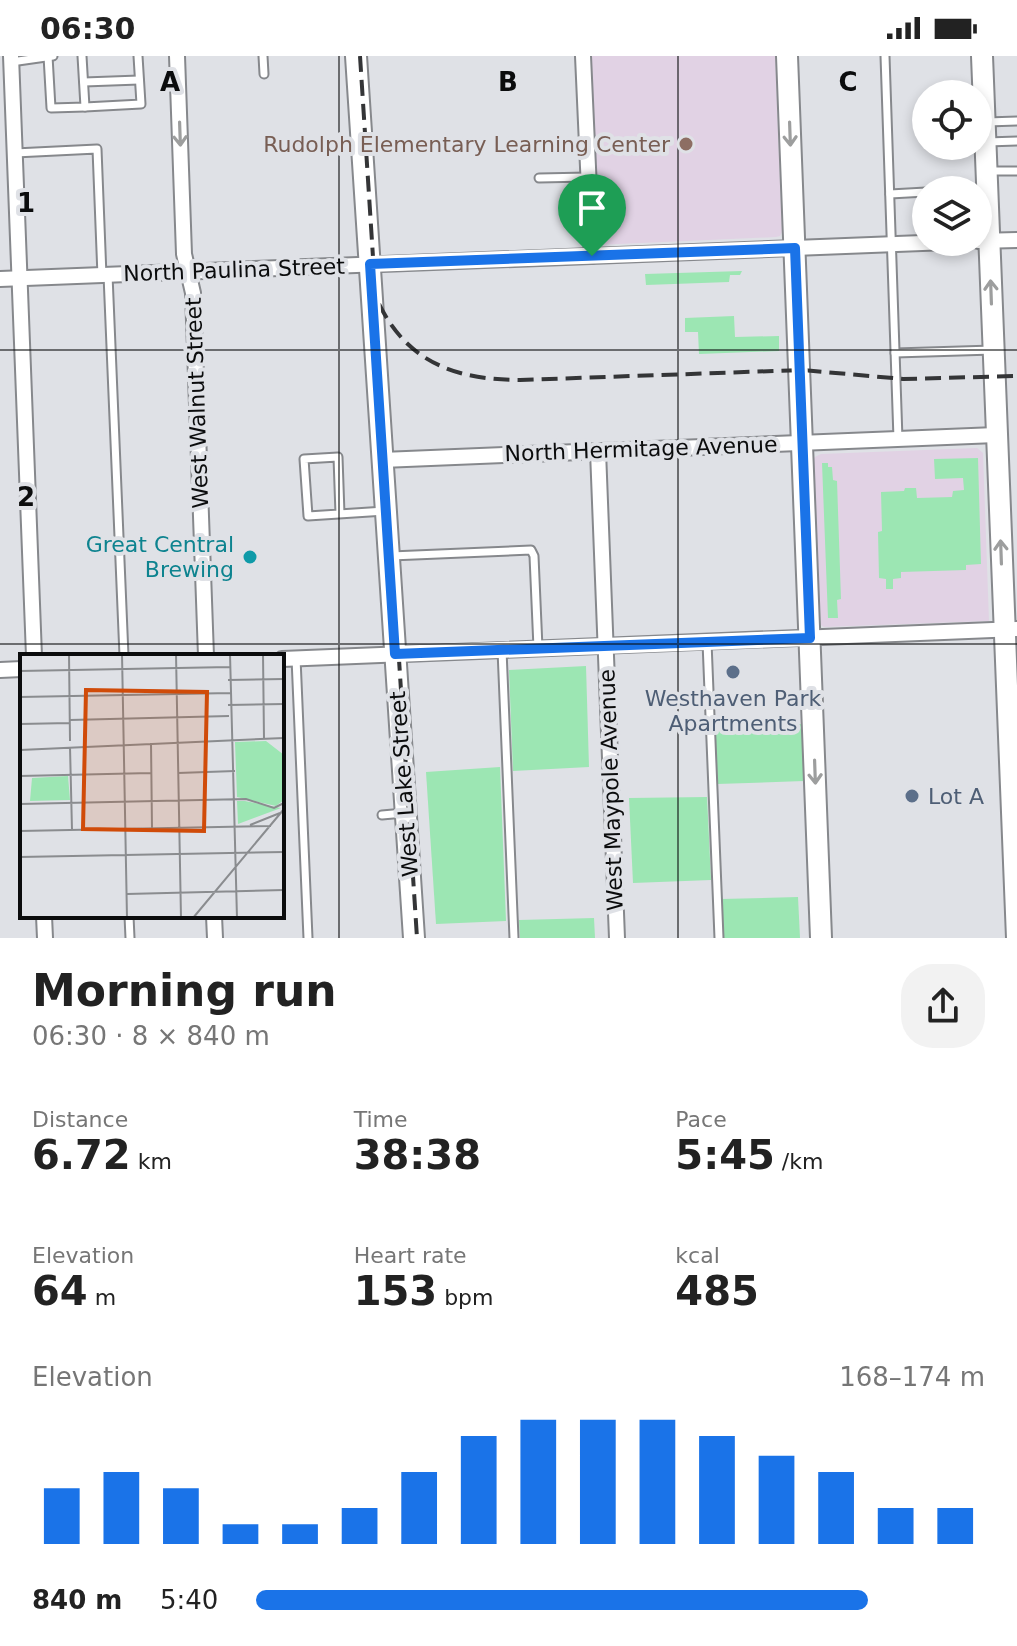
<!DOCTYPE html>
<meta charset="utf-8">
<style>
:root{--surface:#fff;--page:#f2f2f2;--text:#222;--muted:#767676;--accent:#1a73e8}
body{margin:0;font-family:"DejaVu Sans",sans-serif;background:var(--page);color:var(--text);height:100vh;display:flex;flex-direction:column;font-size:30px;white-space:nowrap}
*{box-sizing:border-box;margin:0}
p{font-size:26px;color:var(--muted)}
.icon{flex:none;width:44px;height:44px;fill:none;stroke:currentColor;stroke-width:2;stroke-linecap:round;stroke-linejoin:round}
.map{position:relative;height:882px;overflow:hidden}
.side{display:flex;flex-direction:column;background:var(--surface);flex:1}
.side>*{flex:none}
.controls{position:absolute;left:912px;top:24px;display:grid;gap:16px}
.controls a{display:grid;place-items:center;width:80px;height:80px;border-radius:50%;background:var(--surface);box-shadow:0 4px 12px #0003;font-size:40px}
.pin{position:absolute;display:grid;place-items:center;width:68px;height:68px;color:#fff;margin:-82px -34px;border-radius:50% 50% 50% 0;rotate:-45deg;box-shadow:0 0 8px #0007}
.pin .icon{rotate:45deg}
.round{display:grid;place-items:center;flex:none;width:84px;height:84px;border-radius:32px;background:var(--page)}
.summary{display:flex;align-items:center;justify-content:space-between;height:136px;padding:0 32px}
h1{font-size:44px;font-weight:700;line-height:60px}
.stats{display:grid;grid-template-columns:repeat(3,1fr);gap:12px;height:136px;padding:8px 32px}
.stats div{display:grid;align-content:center}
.stats b{font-size:40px;font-weight:700}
.stats small{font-size:22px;font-weight:400}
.stats p{font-size:22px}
.chart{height:224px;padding:16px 32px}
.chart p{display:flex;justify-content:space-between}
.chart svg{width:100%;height:144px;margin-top:8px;stroke:var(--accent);stroke-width:6}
ul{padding:0 32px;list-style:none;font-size:26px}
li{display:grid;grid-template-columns:128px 96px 1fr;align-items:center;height:60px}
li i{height:20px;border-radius:10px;background:var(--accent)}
.status{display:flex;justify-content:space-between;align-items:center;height:56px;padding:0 40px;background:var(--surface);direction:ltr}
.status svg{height:22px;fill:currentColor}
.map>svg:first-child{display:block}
.education{fill:#e1d2e4}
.green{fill:#9ce6b3}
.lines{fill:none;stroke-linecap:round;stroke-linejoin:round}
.lane-casing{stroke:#86888c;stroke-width:11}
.street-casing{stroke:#86888c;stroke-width:18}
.secondary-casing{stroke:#86888c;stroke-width:24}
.lane{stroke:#fff;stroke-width:7}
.street{stroke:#fff;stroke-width:14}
.secondary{stroke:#fff;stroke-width:20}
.rail{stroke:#343537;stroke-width:4;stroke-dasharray:16 8;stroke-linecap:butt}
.oneway{stroke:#9d9e9e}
.route-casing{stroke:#fff;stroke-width:16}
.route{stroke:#1a73e8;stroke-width:10}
.grid{fill:none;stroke:#0b0c0d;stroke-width:2;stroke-opacity:0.55}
.education-dot{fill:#8d6e63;stroke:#dfe1e6;stroke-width:3}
.culture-dot{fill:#0f9aa8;stroke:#dfe1e6;stroke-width:3}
.service-dot{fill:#5c6f8a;stroke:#dfe1e6;stroke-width:3}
.labels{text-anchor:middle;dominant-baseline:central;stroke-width:8;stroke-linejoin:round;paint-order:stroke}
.education-label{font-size:22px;fill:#785e54;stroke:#dfe1e6;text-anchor:end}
.street-label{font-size:22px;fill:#0b0c0d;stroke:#dfe1e6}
.culture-label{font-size:22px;fill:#0d838f;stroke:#dfe1e6;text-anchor:end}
.service-label{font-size:22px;fill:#4e5e75;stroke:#dfe1e6}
.inset-road{fill:none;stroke:#8a8c8f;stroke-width:2}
.view{fill:#d04b09;fill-opacity:0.15;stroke:#d04b09;stroke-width:4}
.inset-edge{fill:none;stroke:#0b0c0d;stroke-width:4}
.grid-label{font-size:26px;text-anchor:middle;font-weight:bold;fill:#0b0c0d;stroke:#dfe1e6;stroke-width:8;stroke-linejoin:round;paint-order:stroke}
</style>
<div class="status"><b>06:30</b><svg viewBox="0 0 49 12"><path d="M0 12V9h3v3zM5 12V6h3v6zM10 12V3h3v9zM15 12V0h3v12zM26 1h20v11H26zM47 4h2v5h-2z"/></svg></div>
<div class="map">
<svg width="1017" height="882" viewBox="0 0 1017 882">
<rect width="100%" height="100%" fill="#dfe1e6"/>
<g class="education">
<path d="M590,0H775L782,176L780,180L776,181L597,189Z"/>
<path d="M977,392L983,397L989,565L824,571L821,569L813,405L815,401L821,398Z"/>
</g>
<g class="green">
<path d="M742,215L740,219H730L729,226L646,229L645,218Z"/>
<path d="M734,260L735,281L779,280V295L699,298L698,276H685V262Z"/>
<path d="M978,402L981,508L966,509V514L901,516V522L893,523V533H886V523L879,522L878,476L882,475L881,436L904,435L905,432H916L917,442L952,441L953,435L964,434L963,422L935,423L934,403Z"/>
<path d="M822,407H828V411H832L833,424L837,425L841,543L837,544L838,562H828Z"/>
<path d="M586,610L589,711L513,715L509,614Z"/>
<path d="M802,668L804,725L717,728L715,671Z"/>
<path d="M500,711L506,865L436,868L426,716Z"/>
<path d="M707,741L711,824L633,827L629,742Z"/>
<path d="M798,841L800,882H723L721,843Z"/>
<path d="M594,862L595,882H520L519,864Z"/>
</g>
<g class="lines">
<g class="lane-casing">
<g id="lane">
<path d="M48,0L51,52L85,51L82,0"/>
<path d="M263,0L264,18"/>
<path d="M885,0L898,383"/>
<path d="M11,6L53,0"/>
<path d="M84,26L139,24"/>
<path d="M85,51L141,48L138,0"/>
<path d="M987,66L1017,65"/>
<path d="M987,86L1017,85"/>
<path d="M15,97L97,93L102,220"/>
<path d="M987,115H1017"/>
<path d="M539,122L588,121"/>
<path d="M890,138L926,136"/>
<path d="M108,219L124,600"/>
<path d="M895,297L993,294"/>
<path d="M340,458L338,401L304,403L308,460L385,455"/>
<path d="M391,500L531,494L534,500L538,592"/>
<path d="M707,586L719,882"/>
<path d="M502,594L514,882"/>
<path d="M296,602L308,882"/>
<path d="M382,759L404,757"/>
<path d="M129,860L130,882"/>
</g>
</g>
<g class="street-casing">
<g id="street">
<path d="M11,0L34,600"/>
<path d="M177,0L184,198L193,237L206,600"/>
<path d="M583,0L592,200"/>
<path d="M978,185L1017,184"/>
<path d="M0,223L948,186"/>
<path d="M598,395L617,882"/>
<path d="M382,404L996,379"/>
<path d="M282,603L1017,573"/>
<path d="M0,614L22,613"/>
<path d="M44,860L45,882"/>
<path d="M214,860L215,882"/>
</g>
</g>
<g class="secondary-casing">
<g id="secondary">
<path d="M356,0L414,882"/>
<path d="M787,0L821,882"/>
<path d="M982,0L1017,882"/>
</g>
</g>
<use href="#lane" class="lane"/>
<use href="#street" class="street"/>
<use href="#secondary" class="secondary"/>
<g class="rail">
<path d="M360,0L417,882"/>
<path d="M379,248C408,307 457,324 520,324L802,314L903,323L1017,320"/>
</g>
</g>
<defs><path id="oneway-shaft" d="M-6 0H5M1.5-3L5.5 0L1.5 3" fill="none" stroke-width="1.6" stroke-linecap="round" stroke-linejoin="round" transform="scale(2)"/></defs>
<g class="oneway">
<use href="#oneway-shaft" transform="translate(180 78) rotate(88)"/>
<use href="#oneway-shaft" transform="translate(790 78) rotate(88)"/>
<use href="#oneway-shaft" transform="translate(991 236) rotate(-92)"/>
<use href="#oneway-shaft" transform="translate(1001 496) rotate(-92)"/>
<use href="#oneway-shaft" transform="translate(815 716) rotate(88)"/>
</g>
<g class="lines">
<g class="route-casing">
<path id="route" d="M795,192L810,582L395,598L370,208Z"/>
</g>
<use href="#route" class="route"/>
</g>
<path class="grid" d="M339,0V882M678,0V882M0,294H1017M0,588H1017"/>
<circle class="education-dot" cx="686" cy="88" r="8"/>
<circle class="culture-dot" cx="250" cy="501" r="8"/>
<g class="service-dot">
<circle cx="733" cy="616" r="8"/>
<circle cx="912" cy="740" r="8"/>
</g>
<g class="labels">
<g class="education-label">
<text x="670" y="88">Rudolph Elementary Learning Center</text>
</g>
<g class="street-label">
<text transform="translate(234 214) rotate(-2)">North Paulina Street</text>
<text transform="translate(197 347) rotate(-92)">West Walnut Street</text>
<text transform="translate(641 393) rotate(-2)">North Hermitage Avenue</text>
<text transform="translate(404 728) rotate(-94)">West Lake Street</text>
<text transform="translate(611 734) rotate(-92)">West Maypole Avenue</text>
</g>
<g class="culture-label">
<text x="234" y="488">Great Central<tspan x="234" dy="25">Brewing</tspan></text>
</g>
<g class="service-label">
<text x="733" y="642">Westhaven Park<tspan x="733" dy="25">Apartments</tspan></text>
<text x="928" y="740" text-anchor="start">Lot A</text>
</g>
</g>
<g transform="translate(20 598)">
<rect width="264" height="264" fill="#dfe1e6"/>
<path d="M246,87L264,101V146L256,152L217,143L215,88ZM48,122L50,146L10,147L12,124ZM217,147H225L261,154L218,170Z" fill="#9ce6b3"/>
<path class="inset-road" d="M49,0L50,87M102,0L107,264M156,0L161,264M210,0L217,264M243,0L244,85M209,1L246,0M0,17L210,13M208,26L264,25M0,43L211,39M208,51L264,50M50,66L209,62M0,70L50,69M131,89L132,174M50,93L52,176M0,96L264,84M158,119L215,117M0,122L131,119M0,150L226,145L254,154L264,149M230,171L260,159M0,177L251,172M0,203L264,198M0,231L1,264M107,240L264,236M173,264L264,155"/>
<path class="view" d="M66,36L187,38L184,177L63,175Z"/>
<rect width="264" height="264" class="inset-edge"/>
</g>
<g class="grid-label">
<text x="170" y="35">A</text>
<text x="508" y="35">B</text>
<text x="848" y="35">C</text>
<text x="26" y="156">1</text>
<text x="26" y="450">2</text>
</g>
</svg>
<div class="controls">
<a><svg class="icon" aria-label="locate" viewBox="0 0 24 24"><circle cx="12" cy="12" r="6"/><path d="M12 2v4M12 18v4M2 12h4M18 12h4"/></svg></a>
<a><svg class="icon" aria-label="layers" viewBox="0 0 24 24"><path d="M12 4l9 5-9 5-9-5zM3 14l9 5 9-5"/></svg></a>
</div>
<div class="pin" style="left:592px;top:200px;background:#1e9e55"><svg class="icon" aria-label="arrive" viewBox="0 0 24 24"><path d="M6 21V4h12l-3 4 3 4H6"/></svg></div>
</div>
<section class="side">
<div class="summary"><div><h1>Morning run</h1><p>06:30 · 8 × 840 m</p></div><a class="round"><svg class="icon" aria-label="share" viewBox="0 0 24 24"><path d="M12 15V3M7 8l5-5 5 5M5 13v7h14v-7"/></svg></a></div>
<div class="stats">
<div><p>Distance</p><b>6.72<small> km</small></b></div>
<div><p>Time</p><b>38:38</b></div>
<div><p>Pace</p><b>5:45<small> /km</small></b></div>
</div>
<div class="stats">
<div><p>Elevation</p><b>64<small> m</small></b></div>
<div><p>Heart rate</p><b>153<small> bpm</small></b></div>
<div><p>kcal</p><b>485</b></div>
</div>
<div class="chart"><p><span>Elevation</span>168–174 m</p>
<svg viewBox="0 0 160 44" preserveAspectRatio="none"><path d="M5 44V27M15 44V22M25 44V27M35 44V38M45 44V38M55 44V33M65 44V22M75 44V11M85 44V6M95 44V6M105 44V6M115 44V11M125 44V17M135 44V22M145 44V33M155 44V33"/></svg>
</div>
<ul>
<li><b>840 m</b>5:40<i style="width:84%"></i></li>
</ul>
</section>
